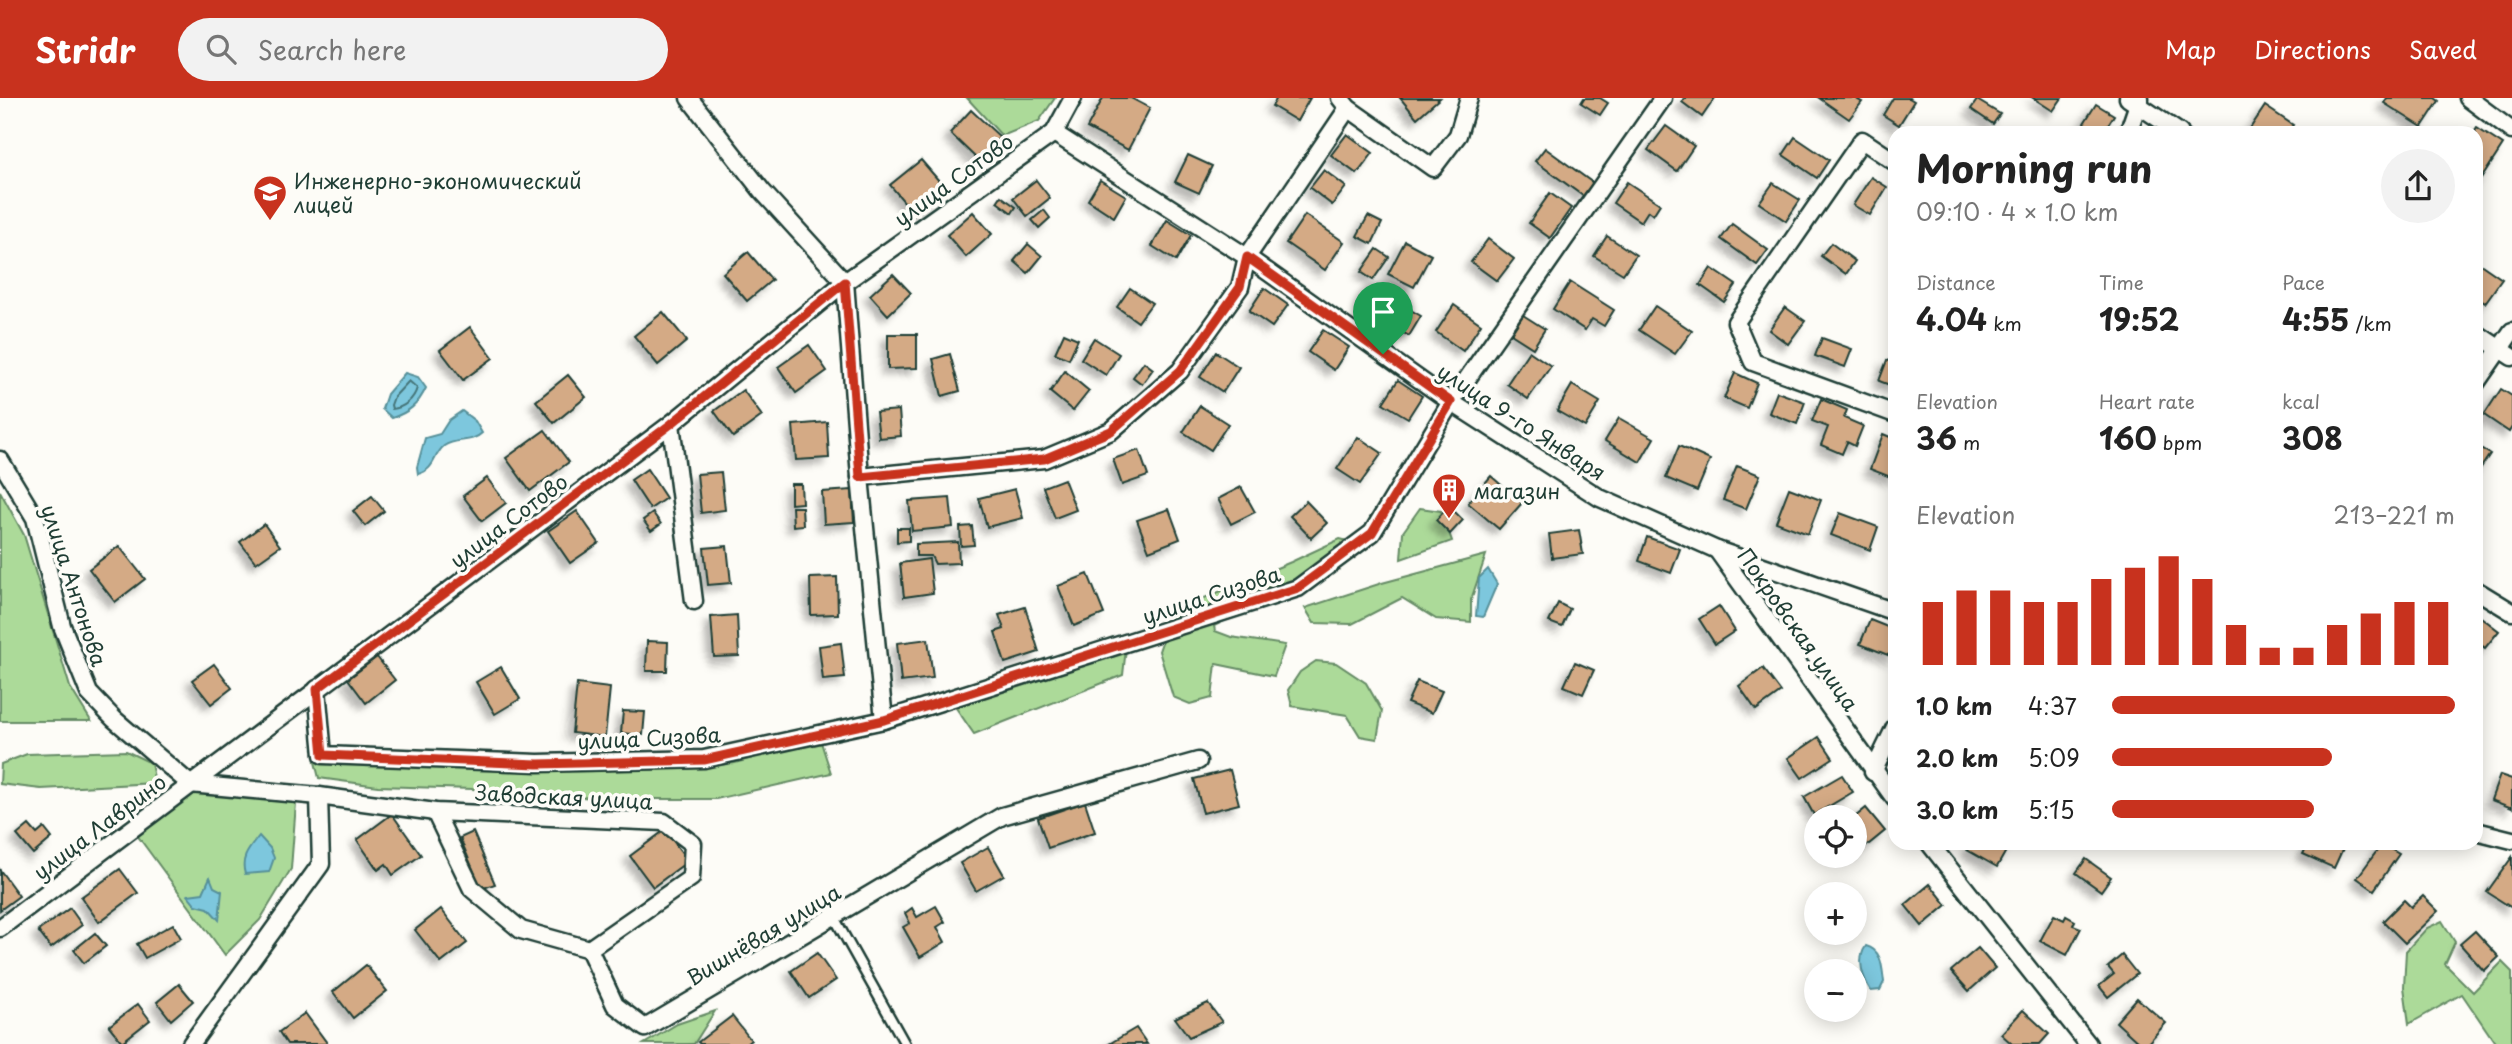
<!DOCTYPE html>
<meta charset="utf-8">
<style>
:root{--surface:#fff;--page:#f2f2f2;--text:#222;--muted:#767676;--accent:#c8321e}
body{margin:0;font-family:"Playpen Sans",sans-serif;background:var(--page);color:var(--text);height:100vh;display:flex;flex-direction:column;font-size:26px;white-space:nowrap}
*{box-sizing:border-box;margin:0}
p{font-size:23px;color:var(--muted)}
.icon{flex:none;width:38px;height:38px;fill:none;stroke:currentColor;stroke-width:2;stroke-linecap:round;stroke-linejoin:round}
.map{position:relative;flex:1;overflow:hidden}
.sheet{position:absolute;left:1888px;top:28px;width:595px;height:724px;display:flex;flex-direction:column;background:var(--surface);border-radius:21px;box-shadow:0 4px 18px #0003}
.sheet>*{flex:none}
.controls{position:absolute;left:1804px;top:707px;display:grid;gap:14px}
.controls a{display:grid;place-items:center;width:63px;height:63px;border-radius:50%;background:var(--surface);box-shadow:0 4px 18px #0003;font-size:35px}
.pin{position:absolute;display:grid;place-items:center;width:60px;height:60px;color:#fff;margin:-72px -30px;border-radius:50% 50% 50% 0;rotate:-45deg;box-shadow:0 0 7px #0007}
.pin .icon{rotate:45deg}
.round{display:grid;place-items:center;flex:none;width:74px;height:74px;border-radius:37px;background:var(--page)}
.head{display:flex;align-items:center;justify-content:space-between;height:119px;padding:0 28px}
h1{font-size:38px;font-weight:700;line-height:52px}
.metrics{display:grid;grid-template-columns:repeat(3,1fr);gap:10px;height:119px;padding:7px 28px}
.metrics div{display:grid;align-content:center}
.metrics b{font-size:30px;font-weight:700}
.metrics small{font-size:19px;font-weight:400}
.metrics p{font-size:19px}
.chart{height:196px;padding:14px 28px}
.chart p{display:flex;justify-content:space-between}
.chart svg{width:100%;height:126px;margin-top:7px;stroke:var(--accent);stroke-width:6}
ul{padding:0 28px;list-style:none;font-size:23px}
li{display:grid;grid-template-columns:112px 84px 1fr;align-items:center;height:52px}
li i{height:18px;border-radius:9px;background:var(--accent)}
header{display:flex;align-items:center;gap:42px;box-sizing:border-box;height:98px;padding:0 35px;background:var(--accent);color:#fff}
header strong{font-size:33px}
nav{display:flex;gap:38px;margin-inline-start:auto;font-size:24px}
.search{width:490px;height:63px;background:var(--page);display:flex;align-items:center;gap:18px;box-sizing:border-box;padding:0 24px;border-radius:38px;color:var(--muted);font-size:26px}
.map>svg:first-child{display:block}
.green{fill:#acda99;stroke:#668c66;stroke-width:2}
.water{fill:#7dc7dd;stroke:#579099;stroke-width:2}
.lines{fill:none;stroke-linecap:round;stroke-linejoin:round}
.shore{stroke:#457478;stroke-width:2}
.building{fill:#d4aa85;stroke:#1f3d34;stroke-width:2;filter:url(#shadow)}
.service-casing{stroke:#1f3d34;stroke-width:13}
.minor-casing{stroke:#1f3d34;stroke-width:21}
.service{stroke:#fdfcf7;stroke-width:8}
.minor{stroke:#fdfcf7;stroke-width:16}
.route-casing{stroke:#fff;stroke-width:14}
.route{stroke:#c8321e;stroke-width:9}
.labels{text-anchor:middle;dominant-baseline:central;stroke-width:7;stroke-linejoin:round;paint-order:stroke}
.street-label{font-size:21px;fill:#1f3d34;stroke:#fdfcf7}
.poi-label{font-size:21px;fill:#1f3d34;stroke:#fdfcf7;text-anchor:start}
</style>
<header>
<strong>Stridr</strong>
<div class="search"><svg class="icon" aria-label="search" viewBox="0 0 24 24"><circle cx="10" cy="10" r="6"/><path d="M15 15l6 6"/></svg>Search here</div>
<nav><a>Map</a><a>Directions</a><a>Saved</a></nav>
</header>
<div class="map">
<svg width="2512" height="946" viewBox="0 0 2512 946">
<defs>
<filter id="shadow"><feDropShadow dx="-6" dy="6" stdDeviation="3.5" flood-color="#0004"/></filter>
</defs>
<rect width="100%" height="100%" fill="#fdfcf7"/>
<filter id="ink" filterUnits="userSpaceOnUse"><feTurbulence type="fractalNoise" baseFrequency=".0143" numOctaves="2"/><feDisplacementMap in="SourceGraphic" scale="14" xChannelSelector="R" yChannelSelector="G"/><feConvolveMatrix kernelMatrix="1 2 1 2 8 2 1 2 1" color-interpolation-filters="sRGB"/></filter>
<g filter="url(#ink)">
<g class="green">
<path d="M967,0H1055L1039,23L1002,38Z"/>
<path d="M0,393L24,437L70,589L91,623H0Z"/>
<path d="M1420,410L1441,413L1452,443L1401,461L1403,434Z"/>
<path d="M1340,441L1348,443L1305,483L1214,528L1215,533L1231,539L1285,547L1274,578L1216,566L1212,600L1190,606L1173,599L1159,553L1173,513L1291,464Z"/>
<path d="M1486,457L1471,502V524L1436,521L1402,500L1352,526L1314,525L1305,510L1382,485Z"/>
<path d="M1126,550L1123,577L974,636L954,607Z"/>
<path d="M1316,563L1336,565L1366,585L1382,613L1377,641L1360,638L1347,617L1292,608L1288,592L1300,574Z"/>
<path d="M820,641L831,675L716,701H608L472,691L378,688L319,680L315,664L551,673L687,671L735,665Z"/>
<path d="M126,653L151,665L155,685L41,691L0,686L1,666L27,656Z"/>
<path d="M195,694L296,705L291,771L260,822L225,857L137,737Z"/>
<path d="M2442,823L2455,844L2445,866L2473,894L2502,864L2512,874V946H2496L2462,896L2409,926L2404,889L2406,853L2427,830Z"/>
<path d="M715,913L694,946H644L677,926Z"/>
</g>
<g class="water">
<path d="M405,275L418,279L426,290C418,307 409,314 392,320L382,311L387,296Z"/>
<path d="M462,313L475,323L482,335C471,346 456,339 444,348C433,357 436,371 418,376L417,369L425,340L440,336L449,322Z"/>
<path d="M1488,471L1497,486L1483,519L1476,518L1479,480Z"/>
<path d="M259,738L270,750L274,760L269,774L245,776C240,760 249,751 259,738Z"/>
<path d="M210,779L214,789L222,793L219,822L208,810L196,807L188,797L203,795Z"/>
<path d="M1866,848C1882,852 1882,869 1884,884L1880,892L1871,893C1863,880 1856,861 1866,848Z"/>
</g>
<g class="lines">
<path class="shore" d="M409,283L417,290C414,301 404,310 392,311L391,307L394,299Z"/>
</g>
<g class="building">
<path d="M1103,0H1131L1150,10L1128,52L1087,30Z"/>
<path d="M1277,0H1310L1297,23L1272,8Z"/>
<path d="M1400,0H1440L1417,20Z"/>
<path d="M1584,0H1600L1608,5L1600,17L1581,5Z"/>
<path d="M1685,0H1715L1702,19L1682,4Z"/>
<path d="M1819,0H1860L1858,2L1862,4L1849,21Z"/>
<path d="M1893,0H1909L1914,3L1899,27L1883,17Z"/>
<path d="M2033,0H2062L2053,13Z"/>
<path d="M2387,0H2435L2439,3L2422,29L2384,5Z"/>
<path d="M1977,2L2000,16L1993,26L1971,11Z"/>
<path d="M2096,6L2114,17L2103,35H2089L2081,30Z"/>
<path d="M2265,8L2293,27L2287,35H2253L2249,32Z"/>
<path d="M971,12L1000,39L978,62L950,35Z"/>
<path d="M1666,28L1694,48L1677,73L1648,52Z"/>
<path d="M2477,30L2503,47L2481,81L2476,79V35H2474Z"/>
<path d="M1347,36L1373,55L1357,76L1331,57Z"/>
<path d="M1795,39L1829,62L1817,80L1783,57Z"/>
<path d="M1545,50L1593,85L1583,98L1535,63Z"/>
<path d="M1188,57L1212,68L1199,95L1175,84Z"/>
<path d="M921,62L946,91L915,117L890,87Z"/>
<path d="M1324,72L1346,89L1332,107L1310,90Z"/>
<path d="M1871,79L1887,89L1870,117L1853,107Z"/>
<path d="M1036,82L1050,100L1027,118L1013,100Z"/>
<path d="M1100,82L1126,98L1114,119L1088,102Z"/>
<path d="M1627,84L1660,106L1653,117L1648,113L1641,124L1613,105Z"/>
<path d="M1773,85L1800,102L1786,123L1759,105Z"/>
<path d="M1550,95L1571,110L1550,140L1529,125Z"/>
<path d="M1001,98L1016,109L1012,115L997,104Z"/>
<path d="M1044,112L1050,120L1039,130L1032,122Z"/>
<path d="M973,114L992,136L966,159L947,137Z"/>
<path d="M1305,117L1344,144L1325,172L1286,145Z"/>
<path d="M1368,118L1382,125L1372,146L1357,138Z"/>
<path d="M1167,122L1191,137L1176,163L1152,148Z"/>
<path d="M1732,126L1768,152L1757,167L1721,141Z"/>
<path d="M1607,138L1636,157L1623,176L1594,158Z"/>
<path d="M1488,141L1514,161L1497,183L1471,164Z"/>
<path d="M1405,143L1431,157L1414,189L1388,176Z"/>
<path d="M1831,145L1855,163L1846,176L1821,158Z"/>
<path d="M1028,146L1042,158L1028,175L1014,163Z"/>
<path d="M1377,151L1389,159L1373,182L1361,174Z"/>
<path d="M748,154L772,182L747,203L723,175Z"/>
<path d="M2476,163L2502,181L2485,205L2476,199Z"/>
<path d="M1711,170L1736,187L1724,204L1700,187Z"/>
<path d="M893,176L911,195L888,217L870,197Z"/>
<path d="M1570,184L1614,212L1604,228L1592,221L1585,232L1553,211Z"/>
<path d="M1130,190L1152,205L1138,224L1117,209Z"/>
<path d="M1264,190L1288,207L1272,229L1249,213Z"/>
<path d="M1454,207L1481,226L1463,253L1436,234Z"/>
<path d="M1655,208L1692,233L1675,256L1639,232Z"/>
<path d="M1785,209L1805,223L1788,246L1769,232Z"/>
<path d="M1409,211L1421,218L1409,238L1396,231Z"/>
<path d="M663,214L687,243L658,267L634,238Z"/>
<path d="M1523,217L1545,231L1533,250L1511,236Z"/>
<path d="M470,229L493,260L463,282L440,252Z"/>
<path d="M1323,232L1349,249L1334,272L1308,254Z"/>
<path d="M1064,235L1078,241L1069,261L1055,255Z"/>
<path d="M888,236H917V270L888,271Z"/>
<path d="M1094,240L1119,256L1106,277L1081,261Z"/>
<path d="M1822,240L1852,251L1845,269L1815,258Z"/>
<path d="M809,247L827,273L796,295L778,269Z"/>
<path d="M1529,253L1551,268L1528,301L1507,286Z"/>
<path d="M1216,254L1239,269L1223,294L1200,279Z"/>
<path d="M950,256L960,293L942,298L933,261Z"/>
<path d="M1887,262L1895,265V289L1879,283Z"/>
<path d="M1144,264L1153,271L1142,286L1133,279Z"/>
<path d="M1065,273L1089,293L1073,313L1050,294Z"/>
<path d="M1735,275L1757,285L1747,310L1724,300Z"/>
<path d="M568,277L586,299L554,325L536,303Z"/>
<path d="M1398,282L1422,298L1408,320L1383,305Z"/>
<path d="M1572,287L1600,304L1585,329L1557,313Z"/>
<path d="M2501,291L2512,298V329L2509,334L2484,317Z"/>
<path d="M743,292L762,318L733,339L714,313Z"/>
<path d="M1777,294L1805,304L1797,326L1769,315Z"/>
<path d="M1821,301L1847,312L1844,320L1863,328L1855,348L1847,344L1842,356L1821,347L1828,329L1812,323Z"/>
<path d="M1200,308L1228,326L1211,352L1183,334Z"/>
<path d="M899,312L901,338L879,340L876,314Z"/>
<path d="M1619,320L1654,340L1640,364L1605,343Z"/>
<path d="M827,324L829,360L796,362L793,327Z"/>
<path d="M545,332L569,364L530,393L506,360Z"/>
<path d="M1883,336L1895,341V375L1893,380L1870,371Z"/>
<path d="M1358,339L1382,355L1360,386L1337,371Z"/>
<path d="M2476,347L2490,356L2476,377Z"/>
<path d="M1679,348L1710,362L1697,393L1666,380Z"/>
<path d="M1139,352L1148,378L1122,387L1113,361Z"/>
<path d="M1737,368L1760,377L1746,411L1723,402Z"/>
<path d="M647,371L666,400L650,411L631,382Z"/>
<path d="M721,374L725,412L701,415L697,376Z"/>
<path d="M1491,378L1522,405L1499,431L1468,405Z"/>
<path d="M487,380L506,405L482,423L463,398Z"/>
<path d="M1064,381L1076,412L1055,420L1043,389Z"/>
<path d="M791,386H801L802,405L791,406Z"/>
<path d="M1241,389L1255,414L1231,426L1218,401Z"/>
<path d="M1789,390L1821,402L1808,436L1776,424Z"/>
<path d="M1015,391L1023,420L987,429L979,400Z"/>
<path d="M852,392L854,424L824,426L822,394Z"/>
<path d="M372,398L384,413L365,428L353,413Z"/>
<path d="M950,400L953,429L912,433L909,403Z"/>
<path d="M1306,403L1327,425L1311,440L1290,418Z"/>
<path d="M1449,408L1463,422L1450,436L1436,422Z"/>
<path d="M792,409H802L803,427L793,428Z"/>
<path d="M1169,411L1180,441L1149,453L1137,422Z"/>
<path d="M577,413L599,445L570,465L548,433Z"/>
<path d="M653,415L661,426L651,433L643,422Z"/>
<path d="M1840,415L1878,429L1870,452L1831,437Z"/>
<path d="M264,426L280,448L256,465L240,444Z"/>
<path d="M972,428L974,447L961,448L960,429Z"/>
<path d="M897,430H909V443L897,444Z"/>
<path d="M1579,432L1583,456L1552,460L1549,436Z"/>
<path d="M1647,439L1680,451L1671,475L1639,463Z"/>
<path d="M958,444L959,465L935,466L931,458H916V446Z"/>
<path d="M119,448L145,481L115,504L89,471Z"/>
<path d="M727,448L731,485L708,487L704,450Z"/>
<path d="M929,461L933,495L904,499L900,465Z"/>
<path d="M1088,476L1104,516L1074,528L1058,488Z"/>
<path d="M837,479L838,516L811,517L810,480Z"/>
<path d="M1558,505L1570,511L1562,529L1549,524Z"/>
<path d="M1719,508L1735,533L1715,546L1699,521Z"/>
<path d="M1025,509L1039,554L1005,565L995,534L1004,531L999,517Z"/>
<path d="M2477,516L2499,533L2485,550L2476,543Z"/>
<path d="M737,517L739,558L714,559L711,519Z"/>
<path d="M1870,522L1895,532L1893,559L1860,546Z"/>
<path d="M928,541L933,580L901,584L897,545Z"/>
<path d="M647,543L668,544L667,573H646Z"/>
<path d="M841,545L845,580L823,582L819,548Z"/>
<path d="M377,559L395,582L366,605L348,581Z"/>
<path d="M1575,564L1594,572L1583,596L1564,588Z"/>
<path d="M214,566L232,590L211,606L192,582Z"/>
<path d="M501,569L520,601L495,616L476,584Z"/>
<path d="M1763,570L1781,594L1756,612L1739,588Z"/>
<path d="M1417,583L1442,593L1432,615L1407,605Z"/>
<path d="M577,586L610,590L605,639L572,635Z"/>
<path d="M623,613L645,614L643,637L621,635Z"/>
<path d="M1819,639L1833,660L1802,680L1788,660Z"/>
<path d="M1230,672L1239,706L1203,715L1194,681Z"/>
<path d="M1842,677L1853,694L1814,717L1804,699Z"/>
<path d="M2500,677L2512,681V710L2491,702Z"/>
<path d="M1085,704L1095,734L1048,750L1038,720Z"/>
<path d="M1866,710L1885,733L1858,755L1855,751V719Z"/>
<path d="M392,716L421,757L393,777L386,766L378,772L357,742Z"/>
<path d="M29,727L37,736L44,730L52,740L33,756L17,737Z"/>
<path d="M665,732L688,763L653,789L630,758Z"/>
<path d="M473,734L495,786L481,791L460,740Z"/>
<path d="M1971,746H2010L1997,769L1967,752Z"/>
<path d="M2308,746H2345L2334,770L2303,756Z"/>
<path d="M2382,746L2399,756L2374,792L2357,780Z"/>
<path d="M988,749L1004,777L976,793L960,765Z"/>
<path d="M2512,759V810L2487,794Z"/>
<path d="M2086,761L2111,779L2101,793L2076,775Z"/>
<path d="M120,771L138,795L99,824L81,799Z"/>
<path d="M0,772L19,798L0,812Z"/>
<path d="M1930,786L1947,807L1922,828L1905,807Z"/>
<path d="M2423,798L2438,813L2405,845L2383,823L2404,802L2411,809Z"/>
<path d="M936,808L945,824L937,829L945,844L920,859L903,829L910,825L905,815L912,810L917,819Z"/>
<path d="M70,810L82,827L51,850L38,833Z"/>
<path d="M441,811L467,845L441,865L415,832Z"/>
<path d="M2054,817L2064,822L2066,818L2075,823L2073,827L2081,830L2067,857L2040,843Z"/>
<path d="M173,826L181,840L145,860L137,846Z"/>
<path d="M2475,833L2499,859L2484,873L2460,846Z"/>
<path d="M95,835L106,848L84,865L74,852Z"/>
<path d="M1978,850L1995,870L1969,893L1951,873Z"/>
<path d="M817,855L836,882L809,900L791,873Z"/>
<path d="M2122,857L2137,876L2108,899L2099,888L2114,876L2108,869Z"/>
<path d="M366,867L387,893L353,920L333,894Z"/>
<path d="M179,886L193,903L171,922L157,904Z"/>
<path d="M2137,900L2166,925L2147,946H2140L2116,924Z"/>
<path d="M1208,905L1222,924L1189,939L1175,920Z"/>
<path d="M138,906L150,922L122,944L109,928Z"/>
<path d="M2023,912L2049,936L2040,946H2012L2001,936Z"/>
<path d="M305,915L327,945L326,946H287L279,934Z"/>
<path d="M732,918L751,942L746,946H700L698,944Z"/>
<path d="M1136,930L1147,946H1109Z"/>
</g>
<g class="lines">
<g class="service-casing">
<path id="service" d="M834,819L905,946"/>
</g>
<g class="minor-casing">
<g id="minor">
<path d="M689,0L762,93L845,184L860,379L884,622"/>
<path d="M1340,0L1348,10L1433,70L1458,37L1469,0"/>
<path d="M2128,0L2180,35"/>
<path d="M2468,0L2512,33"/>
<path d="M1054,35L1247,159L1451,304L1600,400L1717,452L1895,514"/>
<path d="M2128,35L2140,0"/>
<path d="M1895,64L1862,42L1736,224L1753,264L1895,316"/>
<path d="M2476,235L2512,259"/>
<path d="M2476,285L2512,233"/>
<path d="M671,326L694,503"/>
<path d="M0,362L35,420L62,528L89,595L114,621L190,686L319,698L435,714L664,724L693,746L691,780L589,851"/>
<path d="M860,379L1044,361L1111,333L1180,273L1240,189L1247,159L1348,10"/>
<path d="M1717,452L1895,701"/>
<path d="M2476,492L2512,514"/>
<path d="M317,591L323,657L538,665L704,661L884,622L1298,490L1372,435L1451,304L1663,0"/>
<path d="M1873,674L1895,629"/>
<path d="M435,714L472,791L521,832L589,851L615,907L645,930L1002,718L1198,663"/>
<path d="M2476,733L2512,742"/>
<path d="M1930,746L2088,946"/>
<path d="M0,830L671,326L845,184L1054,35L1073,0"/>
<path d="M191,946L321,766L319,698"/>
</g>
</g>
<use href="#service" class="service"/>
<use href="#minor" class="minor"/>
</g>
</g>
<g class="lines" filter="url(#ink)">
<g class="route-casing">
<path id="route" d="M1247,159L1451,304L1372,435L1298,490L884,622L704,662L538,666L323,657L317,591L671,326L845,184L860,379L1044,361L1111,333L1180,273L1240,189Z"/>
</g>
<use href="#route" class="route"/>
</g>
<defs>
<g id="school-pin" transform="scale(1.75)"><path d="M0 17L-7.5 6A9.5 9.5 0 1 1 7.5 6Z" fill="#c8321e" stroke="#fdfcf7"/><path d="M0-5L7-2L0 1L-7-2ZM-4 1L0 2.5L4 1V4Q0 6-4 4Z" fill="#fff"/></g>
<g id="building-pin" transform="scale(1.75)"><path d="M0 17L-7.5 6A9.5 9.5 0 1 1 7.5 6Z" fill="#c8321e" stroke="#fdfcf7"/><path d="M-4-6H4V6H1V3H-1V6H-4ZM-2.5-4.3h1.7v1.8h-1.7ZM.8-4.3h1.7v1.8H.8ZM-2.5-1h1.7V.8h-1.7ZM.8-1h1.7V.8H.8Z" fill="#fff"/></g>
</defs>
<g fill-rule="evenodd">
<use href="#school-pin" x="270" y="94"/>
<use href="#building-pin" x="1449" y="392"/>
</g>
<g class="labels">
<g class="street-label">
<text transform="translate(953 81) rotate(-36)">улица Сотово</text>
<text transform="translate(1522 323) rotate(33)">улица 9-го Января</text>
<text transform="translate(508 422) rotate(-37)">улица Сотово</text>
<text transform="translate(75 487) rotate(72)">улица Антонова</text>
<text transform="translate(1211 496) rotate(-18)">улица Сизова</text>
<text transform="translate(1799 531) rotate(55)">Покровская улица</text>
<text transform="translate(649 639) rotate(-3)">улица Сизова</text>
<text transform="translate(564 698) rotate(3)">Заводская улица</text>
<text transform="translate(99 728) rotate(-37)">улица Лаврино</text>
<text transform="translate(763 836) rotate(-31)">Вишнёвая улица</text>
</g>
<g class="poi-label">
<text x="294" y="82">Инженерно-экономический<tspan x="294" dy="24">лицей</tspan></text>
<text x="1474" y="392">магазин</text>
</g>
</g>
</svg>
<div class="controls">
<a><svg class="icon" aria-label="locate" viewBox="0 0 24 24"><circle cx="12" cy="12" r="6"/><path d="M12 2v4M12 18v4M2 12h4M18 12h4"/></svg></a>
<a>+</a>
<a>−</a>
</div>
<div class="pin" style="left:1383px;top:256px;background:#1e9e55"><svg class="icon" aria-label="arrive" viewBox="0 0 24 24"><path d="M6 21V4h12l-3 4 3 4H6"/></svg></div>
<section class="sheet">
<div class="head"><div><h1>Morning run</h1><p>09:10 · 4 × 1.0 km</p></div><a class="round"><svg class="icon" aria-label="share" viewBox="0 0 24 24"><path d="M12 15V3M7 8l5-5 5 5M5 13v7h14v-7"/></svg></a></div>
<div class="metrics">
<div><p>Distance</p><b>4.04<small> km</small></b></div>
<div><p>Time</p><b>19:52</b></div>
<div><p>Pace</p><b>4:55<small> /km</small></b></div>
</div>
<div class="metrics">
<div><p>Elevation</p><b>36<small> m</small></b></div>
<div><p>Heart rate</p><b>160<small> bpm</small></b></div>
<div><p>kcal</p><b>308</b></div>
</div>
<div class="chart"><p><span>Elevation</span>213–221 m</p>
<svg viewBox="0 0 160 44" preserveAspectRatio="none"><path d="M5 44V22M15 44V18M25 44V18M35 44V22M45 44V22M55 44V14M65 44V10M75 44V6M85 44V14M95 44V30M105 44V38M115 44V38M125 44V30M135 44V26M145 44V22M155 44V22"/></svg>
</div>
<ul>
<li><b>1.0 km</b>4:37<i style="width:100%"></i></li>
<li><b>2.0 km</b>5:09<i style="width:64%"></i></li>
<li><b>3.0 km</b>5:15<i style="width:59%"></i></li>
</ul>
</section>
</div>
